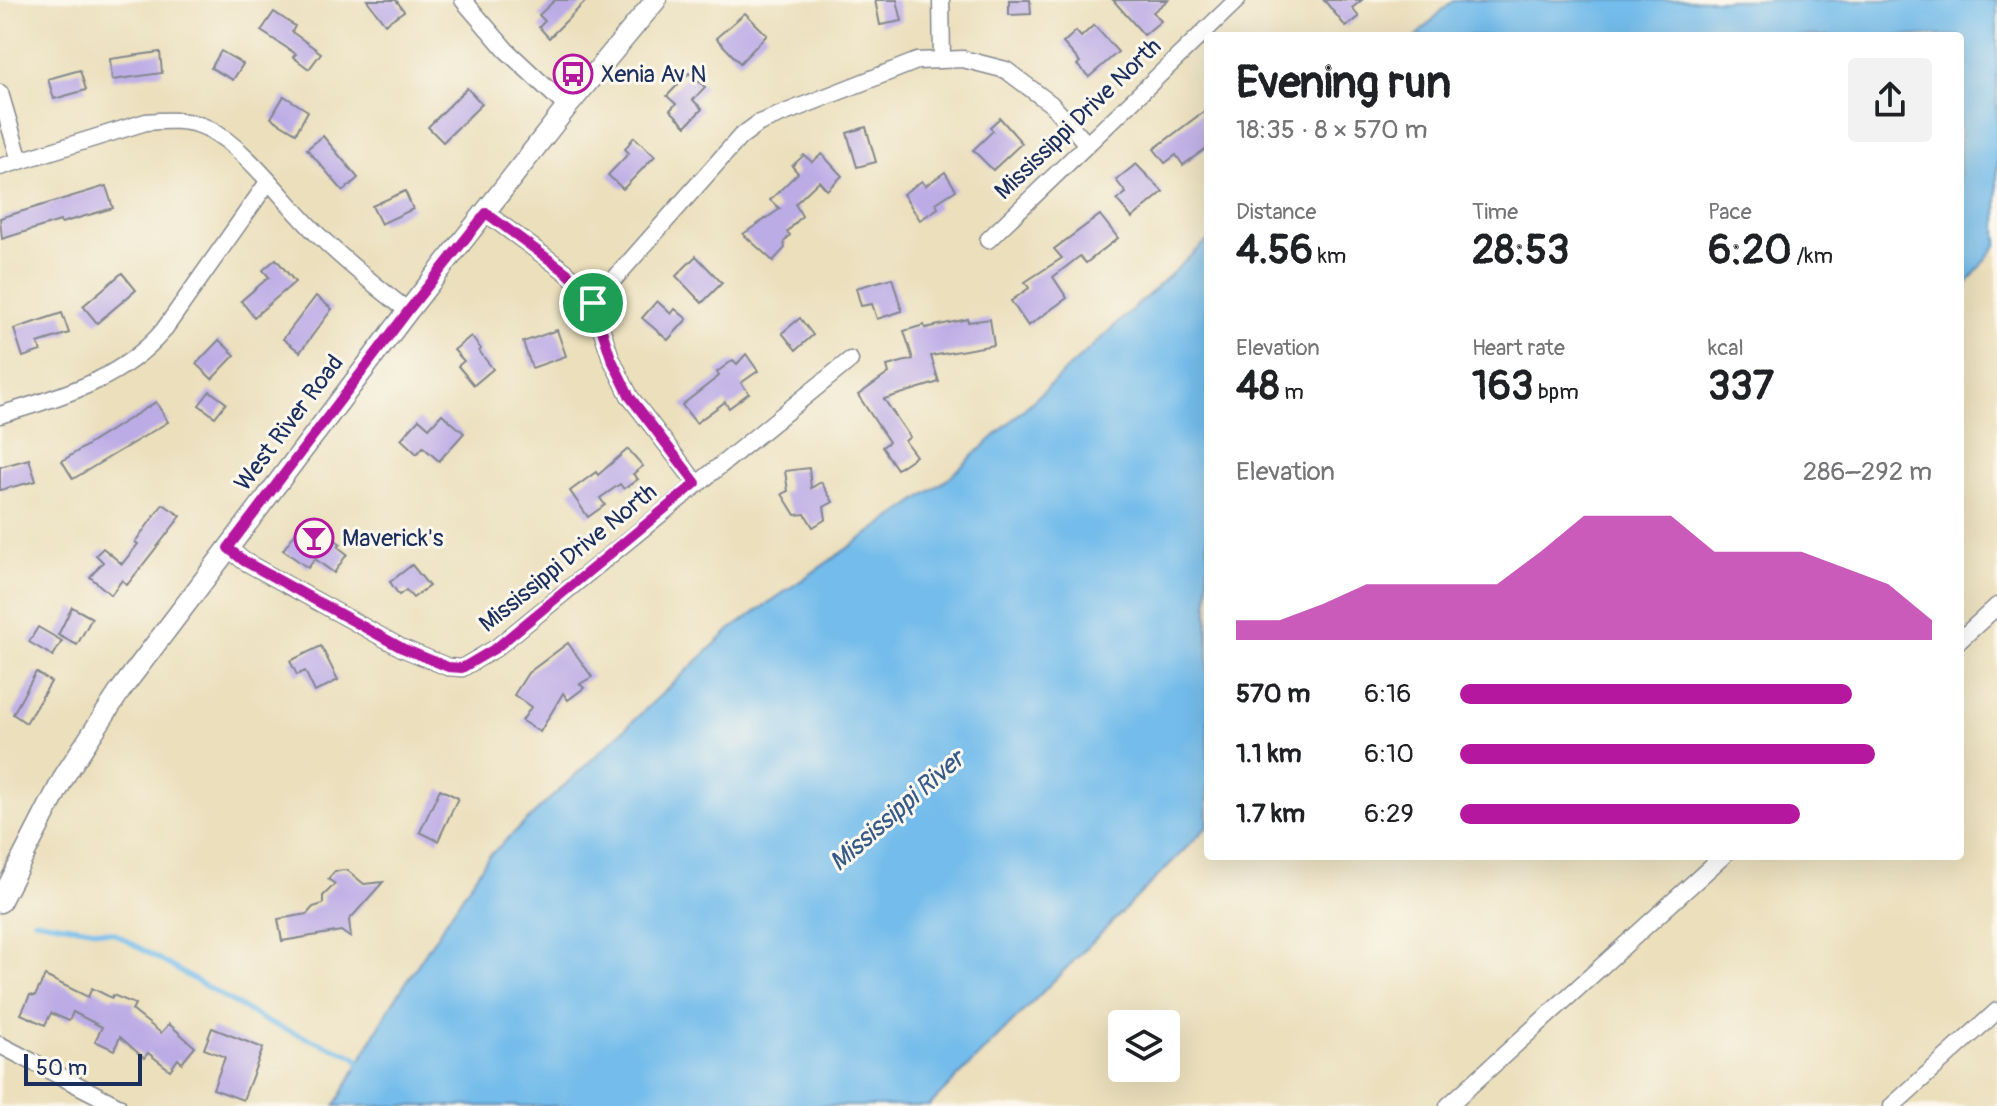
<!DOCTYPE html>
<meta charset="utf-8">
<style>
:root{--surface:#fff;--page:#f2f2f2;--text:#202124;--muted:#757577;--accent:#b5179e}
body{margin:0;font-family:Pangolin,sans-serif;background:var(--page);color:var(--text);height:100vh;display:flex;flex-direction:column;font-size:30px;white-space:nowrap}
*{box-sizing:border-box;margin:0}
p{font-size:26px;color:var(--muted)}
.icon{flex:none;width:44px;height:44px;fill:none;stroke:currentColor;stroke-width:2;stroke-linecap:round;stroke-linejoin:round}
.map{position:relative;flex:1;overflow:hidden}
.sheet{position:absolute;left:1204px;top:32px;width:760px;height:828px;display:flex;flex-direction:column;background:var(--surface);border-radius:8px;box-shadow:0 8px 32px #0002}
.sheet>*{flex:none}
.buttons{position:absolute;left:1108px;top:1010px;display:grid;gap:16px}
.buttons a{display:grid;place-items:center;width:72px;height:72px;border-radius:8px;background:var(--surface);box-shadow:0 8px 32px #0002;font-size:40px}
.scale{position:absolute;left:24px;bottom:20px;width:118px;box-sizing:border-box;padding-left:8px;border:4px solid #1b2f5e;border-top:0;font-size:22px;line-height:28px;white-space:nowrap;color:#1b2f5e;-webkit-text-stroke:6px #fbf7ec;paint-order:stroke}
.pin{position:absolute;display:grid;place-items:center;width:68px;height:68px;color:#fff;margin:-34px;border:4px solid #fff;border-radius:50%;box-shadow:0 2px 8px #0007}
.round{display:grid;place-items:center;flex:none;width:84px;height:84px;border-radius:8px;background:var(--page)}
.headline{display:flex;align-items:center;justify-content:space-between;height:136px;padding:0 32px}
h1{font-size:44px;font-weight:700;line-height:60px}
.stats{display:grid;grid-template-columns:repeat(3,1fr);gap:12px;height:136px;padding:8px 32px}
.stats div{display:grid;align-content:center}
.stats b{font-size:40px;font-weight:700}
.stats small{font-size:22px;font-weight:400}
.stats p{font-size:22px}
.chart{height:224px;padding:16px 32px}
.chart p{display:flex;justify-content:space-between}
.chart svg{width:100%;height:144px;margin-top:8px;fill:var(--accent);opacity:.7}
ul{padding:0 32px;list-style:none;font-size:26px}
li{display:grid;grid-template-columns:128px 96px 1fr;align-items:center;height:60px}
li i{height:20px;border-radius:10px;background:var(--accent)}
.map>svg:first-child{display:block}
.water{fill:#73bceb;stroke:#4776a4;stroke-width:2}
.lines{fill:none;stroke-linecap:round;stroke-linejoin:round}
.stream{stroke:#73bceb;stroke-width:5}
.building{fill:#bcace6}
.minor-casing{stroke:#83878d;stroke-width:19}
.major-casing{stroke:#83878d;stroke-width:23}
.minor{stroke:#fff;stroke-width:16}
.major{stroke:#fff;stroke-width:20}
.route-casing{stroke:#fff;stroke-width:16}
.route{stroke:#b5179e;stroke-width:10}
.labels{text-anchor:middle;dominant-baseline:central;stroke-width:6;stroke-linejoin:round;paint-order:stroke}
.poi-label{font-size:24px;fill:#1b2f5e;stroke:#fbf7ec;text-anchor:start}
.street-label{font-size:24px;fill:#1b2f5e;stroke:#fbf7ec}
.water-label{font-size:26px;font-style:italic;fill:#355988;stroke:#fbf7ec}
</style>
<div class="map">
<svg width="1997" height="1106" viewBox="0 0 1997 1106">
<rect width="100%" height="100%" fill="#fbf7ec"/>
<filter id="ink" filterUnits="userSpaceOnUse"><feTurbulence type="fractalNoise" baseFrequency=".0125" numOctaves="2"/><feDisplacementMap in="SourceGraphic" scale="16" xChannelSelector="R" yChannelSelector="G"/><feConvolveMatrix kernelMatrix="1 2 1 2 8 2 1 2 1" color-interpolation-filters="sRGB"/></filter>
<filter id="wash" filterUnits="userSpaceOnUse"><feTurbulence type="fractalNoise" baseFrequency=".006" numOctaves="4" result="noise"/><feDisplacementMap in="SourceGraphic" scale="32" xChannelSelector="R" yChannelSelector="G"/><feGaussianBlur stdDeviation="1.8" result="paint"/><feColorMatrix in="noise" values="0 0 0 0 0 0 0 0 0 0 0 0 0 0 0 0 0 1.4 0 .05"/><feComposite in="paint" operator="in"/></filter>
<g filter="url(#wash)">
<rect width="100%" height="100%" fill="#ebdfbc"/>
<g class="water">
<path d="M1453,0H1997V244L1960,293V36H1416Z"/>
<path d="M1208,240V826L929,1106H335L390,1007L488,857L731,629L949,478Z"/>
</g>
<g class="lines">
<path class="stream" d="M34,920L114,933L267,1022L356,1057L360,1065"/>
</g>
<g id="blocks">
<g class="building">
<path d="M367,0H396L404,11L385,24Z"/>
<path d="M555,0H587L549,38L539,27L545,21L539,15Z"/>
<path d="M875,0H897L902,21L880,25Z"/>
<path d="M1009,0H1030L1031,14L1009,15Z"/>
<path d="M1113,0H1168L1153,12L1161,21L1144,35Z"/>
<path d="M1324,0H1362L1352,8L1359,17L1346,27Z"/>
<path d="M274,12L295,26L292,32L321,53L309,69L293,57L296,54L261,31Z"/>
<path d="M745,13L767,35L740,63L716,38Z"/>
<path d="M1094,25L1118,52L1089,77L1077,65L1080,62L1063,43L1076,31L1081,37Z"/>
<path d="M221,51L243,64L233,80L211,68Z"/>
<path d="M160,52L162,73L112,80L110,59Z"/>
<path d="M80,70L86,90L54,99L48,79Z"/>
<path d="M689,73L705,87L693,100L702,109L686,126L670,110L676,104L667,96Z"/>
<path d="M467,88L482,104L443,142L428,127Z"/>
<path d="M284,96L308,111L296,133L271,118Z"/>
<path d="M1203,112L1208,119V147L1183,165L1176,155L1165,163L1154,149Z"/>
<path d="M1000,118L1022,143L993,170L973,150L993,131L990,127Z"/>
<path d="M866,127L876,162L857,167L847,133Z"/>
<path d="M323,136L358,178L343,191L307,149Z"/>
<path d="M634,137L655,156L623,189L608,175L629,153L625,149Z"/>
<path d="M822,154L842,176L827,190L819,181L795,204L802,216L787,232L790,235L784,242L785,248L773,261L743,234L780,209L770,200L798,173L792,166L804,155L812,162Z"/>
<path d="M1136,164L1163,192L1132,218L1117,200L1126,193L1116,180Z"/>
<path d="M945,172L956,190L936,203L938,208L920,220L903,194L922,181L925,186Z"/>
<path d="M106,186L113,208L61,223L60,221L2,239L0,218Z"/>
<path d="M405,191L413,209L381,224L372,206Z"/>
<path d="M1100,215L1118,238L1086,263L1080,256L1053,277L1067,298L1028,326L1011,301L1029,288L1025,282L1062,258L1054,249Z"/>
<path d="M696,256L722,283L702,303L676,276Z"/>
<path d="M276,259L295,282L254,317L241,301L269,277L263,270Z"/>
<path d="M122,273L136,290L97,323L83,306Z"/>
<path d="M892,278L902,311L877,319L872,304L861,306L856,288Z"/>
<path d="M316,296L332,309L300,352L283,339Z"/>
<path d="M657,301L671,314L675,309L687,319L668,340L642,318Z"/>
<path d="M62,313L69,333L38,343L41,351L23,357L14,329Z"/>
<path d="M800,318L813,335L796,350L782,333Z"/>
<path d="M968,319V322L990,319L994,345L931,356L939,382L884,399L910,437L905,441L916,456L897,469L882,447L889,442L858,395L889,373L887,366L913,359L904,331L924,325L925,328Z"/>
<path d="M557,330L566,356L532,368L523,342Z"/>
<path d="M471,336L481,349L479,351L493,369L474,385L458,366L464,361L454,350Z"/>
<path d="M219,340L235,355L212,379L196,364Z"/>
<path d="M746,354L758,371L741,383L749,393L729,408L725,402L696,423L682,405L719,376L717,372L733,360L737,364Z"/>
<path d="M210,391L226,403L215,417L199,405Z"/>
<path d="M156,402L168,422L73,479L62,461Z"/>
<path d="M442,414L464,433L439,461L423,447L417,454L401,439L419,419L429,428Z"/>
<path d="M628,449L643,466L633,474L638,479L624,489L620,484L600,498L605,505L588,517L570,491L596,472L598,475Z"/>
<path d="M29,459L36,481L0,490V467Z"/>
<path d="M809,468L811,488L821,482L833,502L824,507L826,519L813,527L805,514L795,515L782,494L788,491L785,471Z"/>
<path d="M163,504L181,516L127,585L122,580L111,595L90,577L103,562L96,555L103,548L122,564L138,544L135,542Z"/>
<path d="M306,518L341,544L338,547L347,554L334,573L315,559L308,568L283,550Z"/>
<path d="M412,565L429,586L413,598L406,590L399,595L390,582Z"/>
<path d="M72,607L92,618L77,645L58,635Z"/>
<path d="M38,627L62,641L53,656L29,642Z"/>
<path d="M568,643L592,677L580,684L584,688L568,700L563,693L540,732L522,721L531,707L514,695L528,673Z"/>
<path d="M321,646L338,680L315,692L305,671L297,675L290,661Z"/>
<path d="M36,672L51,682L26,723L13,714Z"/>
<path d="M440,789L458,798L438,841L420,832Z"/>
<path d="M347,870L364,884L383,882L349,920L351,938L341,931L282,941L278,919L307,914L313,907L323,904V896L335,884L328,879L335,871Z"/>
<path d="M45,976L88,997L92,988L112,998L113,995L135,1004L132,1010L161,1033L169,1024L195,1047L182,1063L178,1059L170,1070L148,1053L144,1058L120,1037L114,1050L95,1041L102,1027L73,1012L69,1021L51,1013L45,1025L21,1014L30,995L35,996Z"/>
<path d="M212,1028L263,1048L243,1100L213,1089L225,1057L204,1049Z"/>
</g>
</g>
</g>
<g filter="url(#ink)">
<use href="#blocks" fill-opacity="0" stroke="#83878d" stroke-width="2"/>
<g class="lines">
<g class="minor-casing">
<g id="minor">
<path d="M463,0L506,50L567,107"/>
<path d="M941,0L942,58"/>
<path d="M0,93L20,161"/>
<path d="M0,167L146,122C167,120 188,119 207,128C247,148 285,203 318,235C346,262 377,287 408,311"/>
<path d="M486,213L566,272L583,288L593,303L611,358L630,397L696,483"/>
<path d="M988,240L1237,0"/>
<path d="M593,303L740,137L759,123L917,61L963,59L1006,70L1051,104L1086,143"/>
<path d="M0,415C61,396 120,381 163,331L268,182"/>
<path d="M228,548L244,561L402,648L448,667L462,668L496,648L850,360"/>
<path d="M1960,640L1997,606"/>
<path d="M0,1045L118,1106"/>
<path d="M1448,1106L1723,856"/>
<path d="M1892,1106L1997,1011"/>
</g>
</g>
<g class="major-casing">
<path id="major" d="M0,902L65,775L120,691L408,311L567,107L656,0"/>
</g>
<use href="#minor" class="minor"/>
<use href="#major" class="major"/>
</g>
</g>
<g class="lines" filter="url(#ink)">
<g class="route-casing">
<path id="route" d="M486,213L566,272L583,288L593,303L611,358L630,397L696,483L496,648L462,668L448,667L402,648L244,561L228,548L408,311Z"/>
</g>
<use href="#route" class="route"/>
</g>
<defs>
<g id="bus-ring" transform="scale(2)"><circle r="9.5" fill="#fbf7ec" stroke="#b5179e" stroke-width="1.5"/><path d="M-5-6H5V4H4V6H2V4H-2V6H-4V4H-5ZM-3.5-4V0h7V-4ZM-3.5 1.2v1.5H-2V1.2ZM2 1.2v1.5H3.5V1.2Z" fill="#b5179e"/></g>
<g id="bar-ring" transform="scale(2)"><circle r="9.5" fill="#fbf7ec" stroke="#b5179e" stroke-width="1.5"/><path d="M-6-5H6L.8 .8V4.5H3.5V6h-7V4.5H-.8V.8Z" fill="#b5179e"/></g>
</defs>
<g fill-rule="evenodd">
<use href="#bus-ring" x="573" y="74"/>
<use href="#bar-ring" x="314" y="538"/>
</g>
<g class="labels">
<g class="poi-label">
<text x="601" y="74">Xenia Av N</text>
<text x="342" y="538">Maverick's</text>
</g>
<g class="street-label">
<text transform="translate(1078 119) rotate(-44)">Mississippi Drive North</text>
<text transform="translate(289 423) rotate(-53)">West River Road</text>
<text transform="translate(568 558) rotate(-39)">Mississippi Drive North</text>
</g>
<g class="water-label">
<text transform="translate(897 811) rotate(-41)">Mississippi River</text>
</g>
</g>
</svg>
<div class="buttons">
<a><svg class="icon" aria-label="layers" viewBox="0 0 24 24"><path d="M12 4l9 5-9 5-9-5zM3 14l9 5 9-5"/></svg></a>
</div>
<div class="scale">50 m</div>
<div class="pin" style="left:593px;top:303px;background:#1e9e55"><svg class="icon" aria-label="arrive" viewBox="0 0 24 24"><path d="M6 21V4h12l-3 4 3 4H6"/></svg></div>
<section class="sheet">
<div class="headline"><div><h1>Evening run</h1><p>18:35 · 8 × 570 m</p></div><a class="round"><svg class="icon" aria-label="share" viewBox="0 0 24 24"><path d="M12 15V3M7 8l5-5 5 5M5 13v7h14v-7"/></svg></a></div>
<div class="stats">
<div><p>Distance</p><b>4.56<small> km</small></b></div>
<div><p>Time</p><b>28:53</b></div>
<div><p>Pace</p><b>6:20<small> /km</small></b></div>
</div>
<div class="stats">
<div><p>Elevation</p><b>48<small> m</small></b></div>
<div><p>Heart rate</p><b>163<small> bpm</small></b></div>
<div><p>kcal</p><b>337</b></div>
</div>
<div class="chart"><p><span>Elevation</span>286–292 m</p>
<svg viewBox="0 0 160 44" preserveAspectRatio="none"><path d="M0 44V38L10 38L20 33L30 27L40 27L50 27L60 27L70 17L80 6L90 6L100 6L110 17L120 17L130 17L140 22L150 27L160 38V44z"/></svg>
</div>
<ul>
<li><b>570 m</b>6:16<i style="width:83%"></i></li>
<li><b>1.1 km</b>6:10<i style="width:88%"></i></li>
<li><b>1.7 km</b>6:29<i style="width:72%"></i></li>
</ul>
</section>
</div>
